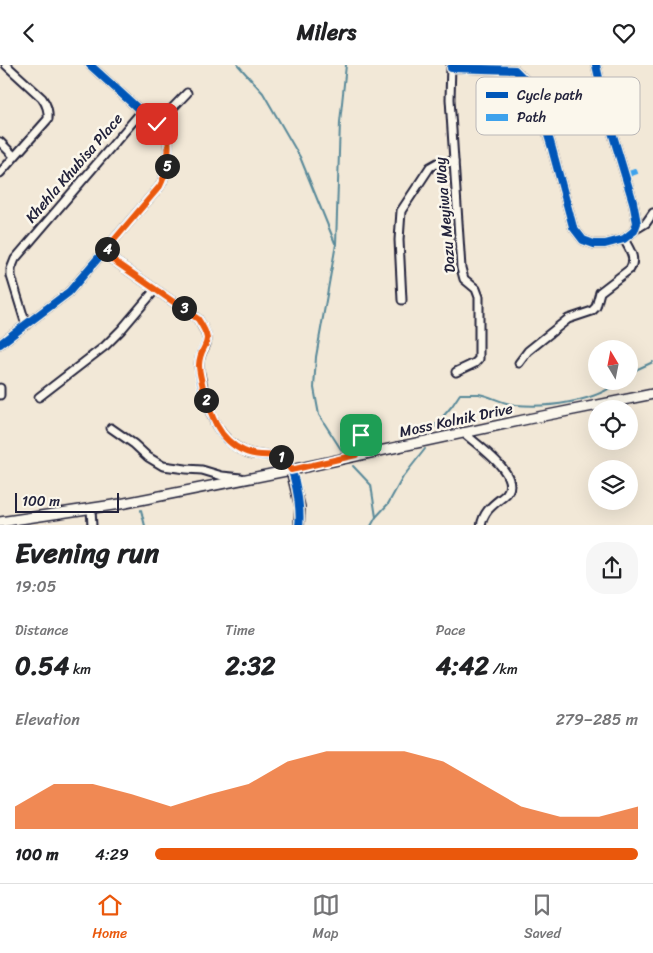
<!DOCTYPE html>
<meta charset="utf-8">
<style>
:root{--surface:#fff;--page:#f6f6f6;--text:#202124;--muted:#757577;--line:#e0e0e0;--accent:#ea580c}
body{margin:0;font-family:Sriracha,sans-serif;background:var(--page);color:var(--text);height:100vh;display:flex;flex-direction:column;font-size:19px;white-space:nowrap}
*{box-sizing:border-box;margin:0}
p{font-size:16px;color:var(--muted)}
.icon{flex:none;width:28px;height:28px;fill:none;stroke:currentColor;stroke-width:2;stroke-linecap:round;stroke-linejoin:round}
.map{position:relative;height:460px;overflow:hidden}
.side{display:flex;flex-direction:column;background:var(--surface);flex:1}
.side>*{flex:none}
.needle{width:32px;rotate:350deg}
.controls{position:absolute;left:588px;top:275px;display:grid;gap:10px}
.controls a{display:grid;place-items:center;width:50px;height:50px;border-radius:50%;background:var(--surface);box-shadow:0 5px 20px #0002;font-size:25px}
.scale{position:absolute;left:15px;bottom:12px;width:104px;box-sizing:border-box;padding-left:5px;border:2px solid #22223b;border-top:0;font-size:14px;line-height:18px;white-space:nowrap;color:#22223b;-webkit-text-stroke:4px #fbf7ec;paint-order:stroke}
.pin{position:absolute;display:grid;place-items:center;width:42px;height:42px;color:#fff;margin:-21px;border-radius:10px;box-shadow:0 2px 8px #0006}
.km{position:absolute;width:25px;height:25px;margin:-12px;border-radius:50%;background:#222;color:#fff;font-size:14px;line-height:25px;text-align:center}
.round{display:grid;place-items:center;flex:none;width:52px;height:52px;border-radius:20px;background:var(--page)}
.headline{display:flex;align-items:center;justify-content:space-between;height:85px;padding:0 15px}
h1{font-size:28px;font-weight:700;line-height:38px}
.figures{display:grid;grid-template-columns:repeat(3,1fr);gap:8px;height:85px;padding:5px 15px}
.figures div{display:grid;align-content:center}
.figures b{font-size:25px;font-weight:700}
.figures small{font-size:14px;font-weight:400}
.figures p{font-size:14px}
.chart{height:140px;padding:10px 15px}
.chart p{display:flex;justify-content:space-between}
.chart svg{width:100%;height:90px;margin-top:5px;fill:var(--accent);opacity:.7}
ul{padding:0 15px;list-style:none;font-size:16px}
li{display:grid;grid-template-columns:80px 60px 1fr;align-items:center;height:38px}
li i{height:12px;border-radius:6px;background:var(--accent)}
header{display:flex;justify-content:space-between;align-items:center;height:65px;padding:0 15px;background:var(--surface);font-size:22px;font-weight:700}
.tab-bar{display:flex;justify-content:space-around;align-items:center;height:70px;border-top:1px solid var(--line);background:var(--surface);font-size:14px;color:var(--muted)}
.tab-bar a{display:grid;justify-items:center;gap:2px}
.tab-bar .selected{color:var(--accent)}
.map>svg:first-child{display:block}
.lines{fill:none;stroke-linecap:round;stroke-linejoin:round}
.stream{stroke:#598999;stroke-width:2}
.lane-casing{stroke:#22223b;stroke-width:7}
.street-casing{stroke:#22223b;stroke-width:11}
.secondary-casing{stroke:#22223b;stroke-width:12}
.lane{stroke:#fbf7ec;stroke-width:3}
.street{stroke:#fbf7ec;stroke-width:7}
.secondary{stroke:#fbf7ec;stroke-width:9}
.quiet{stroke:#3ea2ec;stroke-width:6;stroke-dasharray:12 6;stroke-linecap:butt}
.cycleway-casing{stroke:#fbf7ec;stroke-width:11}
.cycleway{stroke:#0057b8;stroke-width:8}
.route-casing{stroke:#fff;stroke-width:10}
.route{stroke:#ea580c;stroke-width:6}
.labels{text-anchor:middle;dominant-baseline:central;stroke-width:5;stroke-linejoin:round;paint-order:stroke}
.street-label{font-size:15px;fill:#22223b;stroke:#fbf7ec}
.key{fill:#fbf7ec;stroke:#bab7b7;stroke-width:1}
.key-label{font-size:14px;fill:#22223b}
</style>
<header><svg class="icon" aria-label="back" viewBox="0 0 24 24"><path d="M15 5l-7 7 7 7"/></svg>Milers<svg class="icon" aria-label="heart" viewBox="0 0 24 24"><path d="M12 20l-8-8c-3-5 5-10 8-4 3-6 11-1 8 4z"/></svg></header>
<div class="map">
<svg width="653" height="461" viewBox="0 0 653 461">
<rect width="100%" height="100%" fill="#f2e8d7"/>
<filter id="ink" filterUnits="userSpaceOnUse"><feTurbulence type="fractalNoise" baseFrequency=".02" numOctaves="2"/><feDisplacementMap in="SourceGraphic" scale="10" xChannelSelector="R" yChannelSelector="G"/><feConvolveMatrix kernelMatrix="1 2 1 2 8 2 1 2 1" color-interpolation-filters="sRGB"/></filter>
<g filter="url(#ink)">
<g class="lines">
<g class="stream">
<path d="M238,0L263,28L300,92L335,178"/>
<path d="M629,308L653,297"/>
<path d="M429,368L452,341L460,329C466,329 473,329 479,329C491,331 503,339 516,340C545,343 597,337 619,316"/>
<path d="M342,386L319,350L314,323L316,292L336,179L340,57L346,0"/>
<path d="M353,401L371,420L376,452L371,461"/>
<path d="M141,445L145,461"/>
<path d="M376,452L388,439L403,412L425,384"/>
</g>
<g class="lane-casing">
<path id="lane" d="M356,359L361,370L357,390"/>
</g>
<g class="street-casing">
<g id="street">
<path d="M451,0L450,34L461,203L464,214L476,224L479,232V294L475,298L456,307"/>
<path d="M451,3L515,5L528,18L538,37L551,80L573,162L583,175L594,179H605L624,174L634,166L637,158L633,137L609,57L596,0"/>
<path d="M157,59L187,28"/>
<path d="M0,77L14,91"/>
<path d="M0,108L48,54C49,46 47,40 42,33L6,0"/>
<path d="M636,164L646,158L653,148"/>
<path d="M103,188L198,254C217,284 200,276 199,300C199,308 202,316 203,323C209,348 218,375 244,386C256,392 269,390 282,392L291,405"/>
<path d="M402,235L399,175L401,146L430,102L439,97H454"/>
<path d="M26,260L11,211V204L15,194L142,46"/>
<path d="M0,279L69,227L160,121C168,107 171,84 166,69L90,0"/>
<path d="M519,298L528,286L568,254L592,246L596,242L600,227L630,204C637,193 629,184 624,174"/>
<path d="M0,323V330"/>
<path d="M39,332L105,281L121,265L155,225"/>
<path d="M111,363L134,379L148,392L163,401L186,404L202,405L222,411L241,413"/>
<path d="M463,367C475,379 527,412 504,431C493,440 484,445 481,461"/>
<path d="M91,444L92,461"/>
</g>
</g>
<g class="secondary-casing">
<g id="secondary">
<path d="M291,405L300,442L299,461"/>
<path d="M0,457L120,439L291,405L528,354L653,329"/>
</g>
</g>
<use href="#lane" class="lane"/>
<use href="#street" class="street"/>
<use href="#secondary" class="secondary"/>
<path class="quiet" d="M626,110L640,105"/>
<g class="cycleway-casing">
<g id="cycleway">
<path d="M451,3L515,5L528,18L538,37L551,80L573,162L583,175L594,179H605L624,174L634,166L637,158L633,137L609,57L596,0"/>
<path d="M103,188L198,254C217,283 200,275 199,299C198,316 211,354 221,368C232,383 248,390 267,391C271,391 278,390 282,392C296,399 301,447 299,461"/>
<path d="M0,279L69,227L160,121C168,107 171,84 166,69L90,0"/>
</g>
</g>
<use href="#cycleway" class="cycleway"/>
</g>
</g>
<g class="lines" filter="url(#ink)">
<g class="route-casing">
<path id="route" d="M157,59C161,62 164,64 166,68C172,80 166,110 160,121L103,188L198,254C217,283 200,276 199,300C199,308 202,316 203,323C210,348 218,375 244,386C256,392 269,389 282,392L291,405L356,390L361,370"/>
</g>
<use href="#route" class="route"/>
</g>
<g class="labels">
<g class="street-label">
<text transform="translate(74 103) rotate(-49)">Khehla Khubisa Place</text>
<text transform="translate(445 150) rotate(-95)">Dazu Meyiwa Way</text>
<text transform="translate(456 355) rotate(-12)">Moss Kolnik Drive</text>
</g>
</g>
<rect x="476" y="12" width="164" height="58" rx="8" class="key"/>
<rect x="486" y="27" width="22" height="6" fill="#0057b8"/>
<rect x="486" y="49" width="22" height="7" fill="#3ea2ec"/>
<g class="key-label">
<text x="517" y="35">Cycle path</text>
<text x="517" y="57">Path</text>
</g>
</svg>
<div class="controls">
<a><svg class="needle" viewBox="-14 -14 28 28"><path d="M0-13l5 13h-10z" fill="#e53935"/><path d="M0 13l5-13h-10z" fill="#757577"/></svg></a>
<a><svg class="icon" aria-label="locate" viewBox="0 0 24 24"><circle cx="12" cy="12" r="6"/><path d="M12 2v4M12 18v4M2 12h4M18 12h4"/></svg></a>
<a><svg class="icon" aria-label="layers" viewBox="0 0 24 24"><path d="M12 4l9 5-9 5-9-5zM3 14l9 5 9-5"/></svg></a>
</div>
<div class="scale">100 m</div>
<div class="pin" style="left:361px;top:370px;background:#1e9e55"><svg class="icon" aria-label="arrive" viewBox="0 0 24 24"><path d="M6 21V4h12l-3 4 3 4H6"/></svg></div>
<div class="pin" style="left:157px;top:59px;background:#d93025"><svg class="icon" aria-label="check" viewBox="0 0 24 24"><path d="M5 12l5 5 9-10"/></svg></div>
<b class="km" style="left:281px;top:392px">1</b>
<b class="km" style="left:206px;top:335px">2</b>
<b class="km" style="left:184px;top:243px">3</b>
<b class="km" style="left:107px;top:184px">4</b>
<b class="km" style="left:167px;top:101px">5</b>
</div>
<section class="side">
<div class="headline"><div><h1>Evening run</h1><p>19:05</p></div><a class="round"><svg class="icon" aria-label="share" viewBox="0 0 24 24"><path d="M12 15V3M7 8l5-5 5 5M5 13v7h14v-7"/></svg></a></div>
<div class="figures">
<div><p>Distance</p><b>0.54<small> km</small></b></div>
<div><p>Time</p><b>2:32</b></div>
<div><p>Pace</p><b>4:42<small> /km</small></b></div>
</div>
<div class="chart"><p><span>Elevation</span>279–285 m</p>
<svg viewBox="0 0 160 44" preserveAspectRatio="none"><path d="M0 44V33L10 22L20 22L30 27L40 33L50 27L60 22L70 11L80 6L90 6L100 6L110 11L120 22L130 33L140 38L150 38L160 33V44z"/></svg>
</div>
<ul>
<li><b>100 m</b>4:29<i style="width:100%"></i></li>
</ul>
</section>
<nav class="tab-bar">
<a class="selected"><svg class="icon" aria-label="home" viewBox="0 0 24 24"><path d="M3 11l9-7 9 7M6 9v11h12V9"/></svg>Home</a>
<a><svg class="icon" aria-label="map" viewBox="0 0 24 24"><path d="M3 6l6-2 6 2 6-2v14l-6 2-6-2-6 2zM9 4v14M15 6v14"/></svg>Map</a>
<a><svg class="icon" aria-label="saved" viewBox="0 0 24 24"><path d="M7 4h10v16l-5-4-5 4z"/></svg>Saved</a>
</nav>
